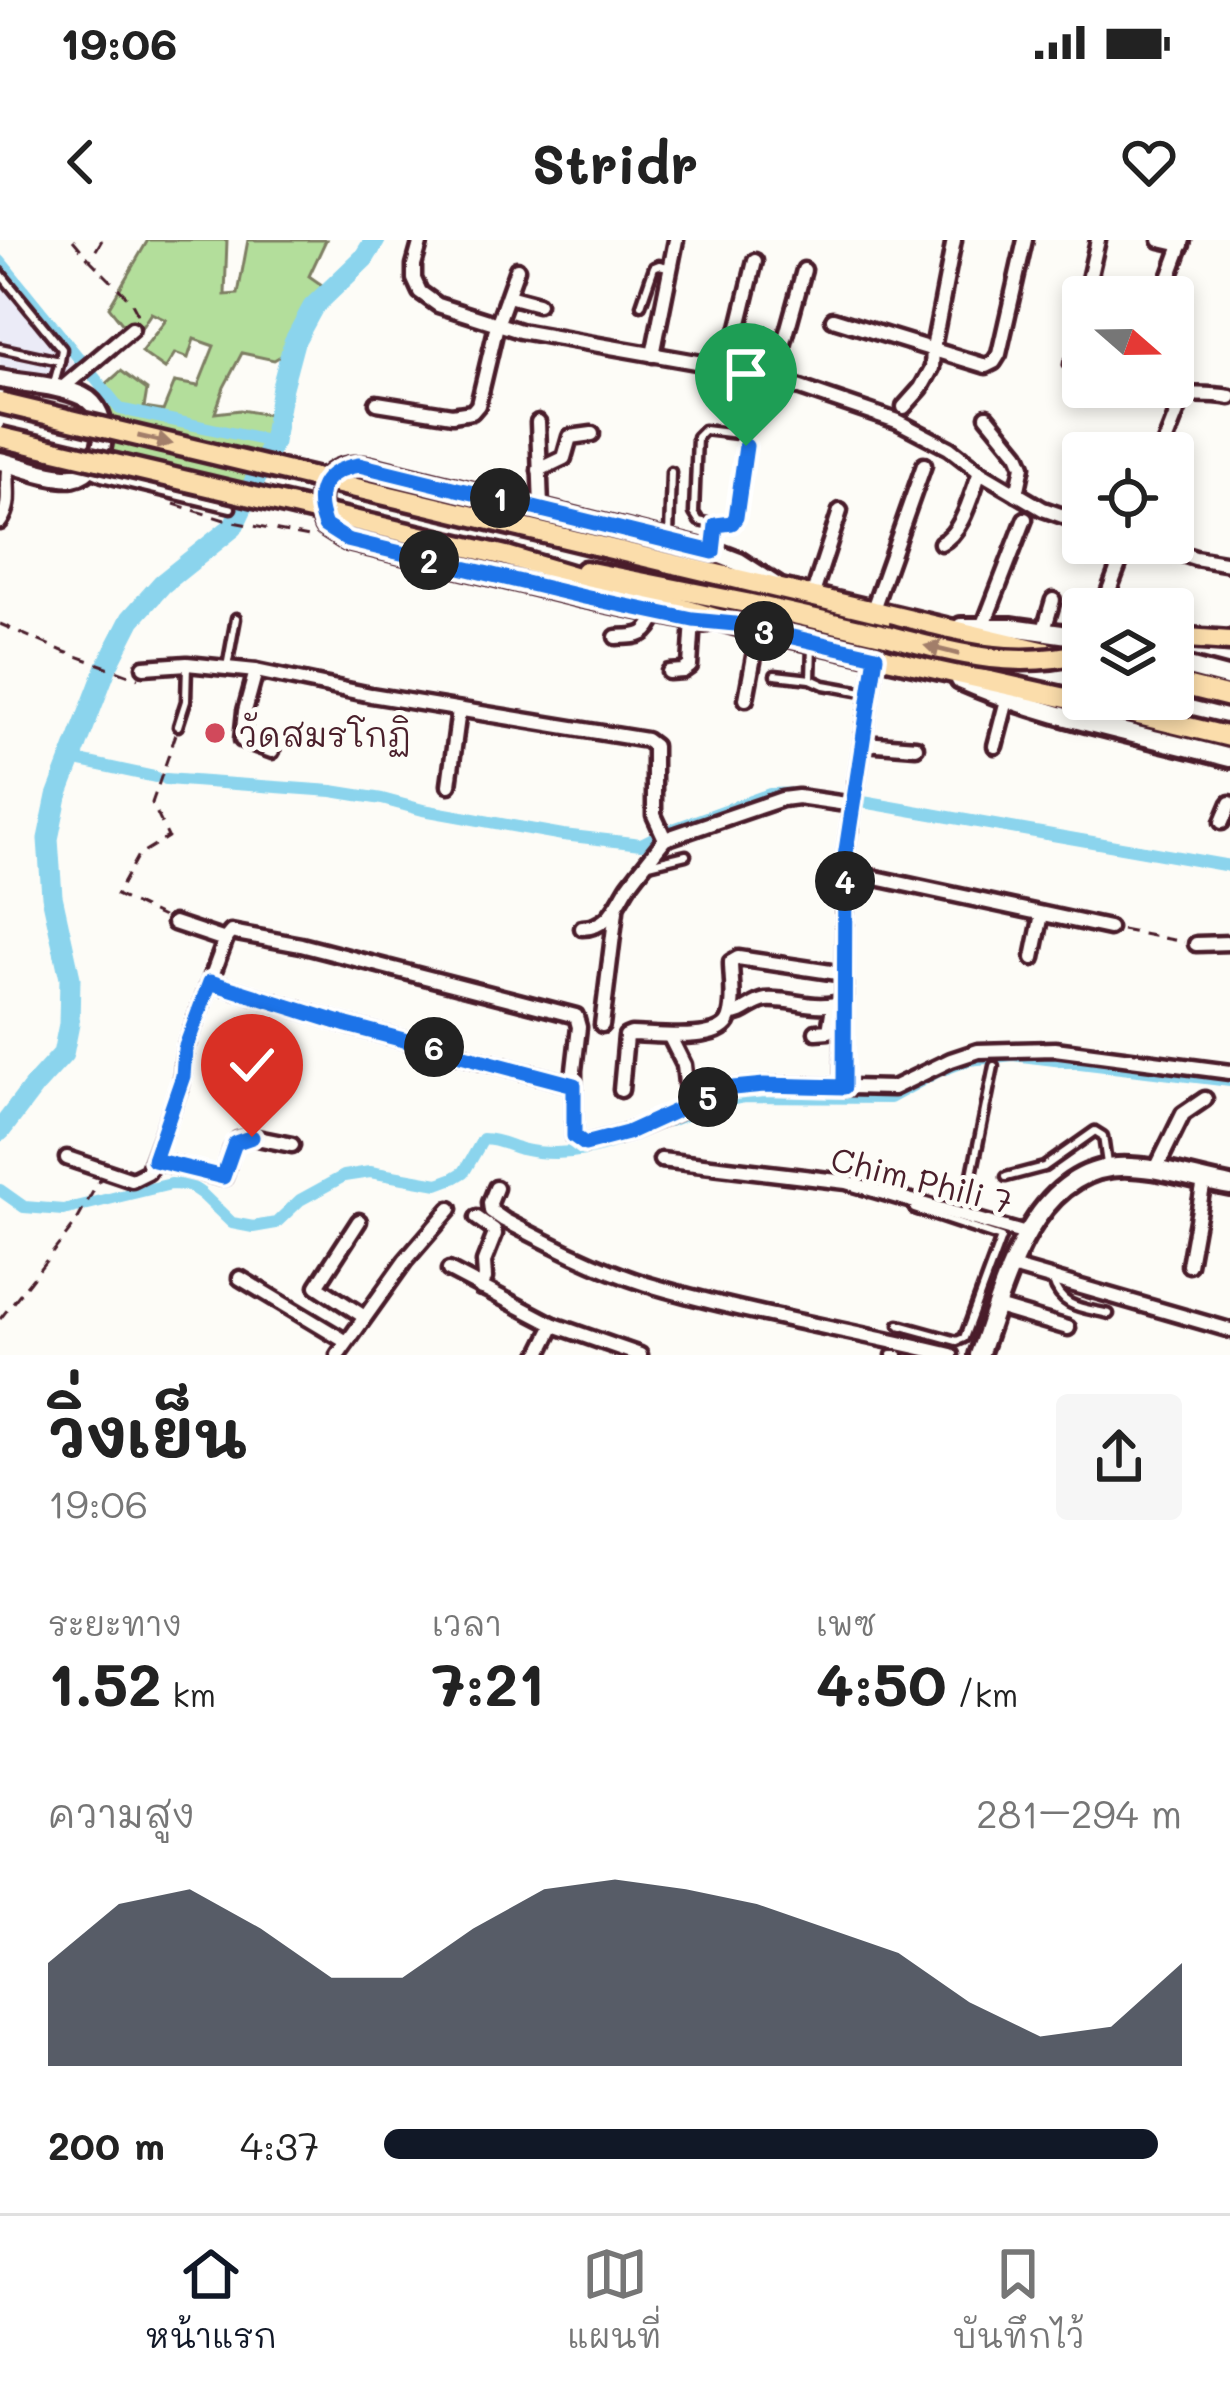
<!DOCTYPE html>
<html lang="th">
<meta charset="utf-8">
<style>
:root{--surface:#fff;--page:#f6f6f6;--text:#222;--muted:#767676;--line:#e0e0e0;--accent:#111827}
body{margin:0;font-family:Mali,"Playpen Sans Thai",sans-serif;background:var(--page);color:var(--text);height:100vh;display:flex;flex-direction:column;font-size:45px;white-space:nowrap}
*{box-sizing:border-box;margin:0}
p{font-size:39px;color:var(--muted)}
.icon{flex:none;width:66px;height:66px;fill:none;stroke:currentColor;stroke-width:2;stroke-linecap:round;stroke-linejoin:round}
.map{position:relative;height:1115px;overflow:hidden}
.drawer{display:flex;flex-direction:column;background:var(--surface);flex:1}
.drawer>*{flex:none}
.needle{width:78px;rotate:110deg}
.buttons{position:absolute;left:1062px;top:36px;display:grid;gap:24px}
.buttons a{display:grid;place-items:center;width:132px;height:132px;border-radius:12px;background:var(--surface);box-shadow:0 6px 18px #0003;font-size:60px}
.pin{position:absolute;display:grid;place-items:center;width:102px;height:102px;color:#fff;margin:-123px -51px;border-radius:50% 50% 50% 0;rotate:-45deg;box-shadow:0 0 12px #0007}
.pin .icon{rotate:45deg}
.km{position:absolute;width:60px;height:60px;margin:-30px;border-radius:50%;background:#222;color:#fff;font-size:33px;line-height:60px;text-align:center}
.round{display:grid;place-items:center;flex:none;width:126px;height:126px;border-radius:12px;background:var(--page)}
.overview{display:flex;align-items:center;justify-content:space-between;height:204px;padding:0 48px}
h1{font-size:66px;font-weight:700;line-height:90px}
.figures{display:grid;grid-template-columns:repeat(3,1fr);gap:18px;height:204px;padding:12px 48px}
.figures div{display:grid;align-content:center}
.figures b{font-size:60px;font-weight:700}
.figures small{font-size:33px;font-weight:400}
.figures p{font-size:33px}
.chart{height:336px;padding:24px 48px}
.chart p{display:flex;justify-content:space-between}
.chart svg{width:100%;height:216px;margin-top:12px;fill:var(--accent);opacity:.7}
ul{padding:0 48px;list-style:none;font-size:39px}
li{display:grid;grid-template-columns:192px 144px 1fr;align-items:center;height:90px}
li i{height:30px;border-radius:15px;background:var(--accent)}
.status{display:flex;justify-content:space-between;align-items:center;height:84px;padding:0 60px;background:var(--surface);direction:ltr}
.status svg{height:33px;fill:currentColor}
header{display:flex;justify-content:space-between;align-items:center;height:156px;padding:0 48px;background:var(--surface);font-size:54px;font-weight:700}
.tab-bar{display:flex;justify-content:space-around;align-items:center;height:168px;border-top:3px solid var(--line);background:var(--surface);font-size:33px;color:var(--muted)}
.tab-bar a{display:grid;justify-items:center;gap:6px}
.tab-bar .active{color:var(--accent)}
.map>svg:first-child{display:block}
.built{fill:#ebebf7}
.green{fill:#b3de9b;stroke:#7e7e63;stroke-width:3}
.lines{fill:none;stroke-linecap:round;stroke-linejoin:round}
.canal{stroke:#8bd4ed;stroke-width:12}
.river{stroke:#8bd4ed;stroke-width:21}
.lane-casing{stroke:#4a1f2b;stroke-width:15}
.street-casing{stroke:#4a1f2b;stroke-width:21}
.secondary-casing{stroke:#4a1f2b;stroke-width:26}
.primary-casing{stroke:#4a1f2b;stroke-width:27}
.path{stroke:#4a1f2b;stroke-width:3;stroke-dasharray:12 9;stroke-linecap:butt}
.lane{stroke:#fdfcf7;stroke-width:6}
.street{stroke:#fdfcf7;stroke-width:12}
.secondary{stroke:#fdfcf7;stroke-width:16}
.primary{stroke:#fbddab;stroke-width:18}
.primary-bridge-casing{stroke:#4a1f2b;stroke-width:27;stroke-linecap:butt}
.primary-bridge{stroke:#fbddab;stroke-width:18}
.oneway{fill:#a27e6b}
.route-casing{stroke:#fff;stroke-width:24}
.route{stroke:#1a73e8;stroke-width:15}
.poi-dot{fill:#d1495b;stroke:#fdfcf7;stroke-width:4.5}
.labels{text-anchor:middle;dominant-baseline:central;stroke-width:10;stroke-linejoin:round;paint-order:stroke}
.poi-label{font-size:33px;fill:#4a1f2b;stroke:#fdfcf7;text-anchor:start}
.street-label{font-size:33px;fill:#4a1f2b;stroke:#fdfcf7}
</style>
<div class="status"><b>19:06</b><svg viewBox="0 0 49 12"><path d="M0 12V9h3v3zM5 12V6h3v6zM10 12V3h3v9zM15 12V0h3v12zM26 1h20v11H26zM47 4h2v5h-2z"/></svg></div>
<header><svg class="icon" aria-label="back" viewBox="0 0 24 24"><path d="M15 5l-7 7 7 7"/></svg>Stridr<svg class="icon" aria-label="heart" viewBox="0 0 24 24"><path d="M12 20l-8-8c-3-5 5-10 8-4 3-6 11-1 8 4z"/></svg></header>
<div class="map">
<svg width="1230" height="1115" viewBox="0 0 1230 1115">
<rect width="100%" height="100%" fill="#fdfcf7"/>
<filter id="ink" filterUnits="userSpaceOnUse"><feTurbulence type="fractalNoise" baseFrequency=".00833" numOctaves="2"/><feDisplacementMap in="SourceGraphic" scale="24" xChannelSelector="R" yChannelSelector="G"/><feConvolveMatrix kernelMatrix="1 2 1 2 8 2 1 2 1" color-interpolation-filters="sRGB"/></filter>
<g filter="url(#ink)">
<path class="built" d="M0,31L78,128L63,143L0,128Z"/>
<path class="green" d="M148,0H227L225,55L238,54L248,0H326L309,36L322,45L286,113L274,120L242,113L224,147L215,173L240,170L270,175L268,194L240,268L97,230C116,193 118,187 96,153L121,131L147,150L144,168L163,171L175,142L198,146L214,106L194,99L188,118L175,113L165,129L141,112L166,80L151,73L134,99L109,67Z"/>
<g class="lines">
<g class="canal">
<path d="M0,21L120,169L273,202"/>
<path d="M71,519L155,537"/>
<path d="M166,539L332,551L382,559L423,570L563,595L641,604L653,598"/>
<path d="M863,562L1230,626"/>
<path d="M668,591L770,554L804,553"/>
<path d="M670,881L718,862L744,857L890,858L939,831L969,820L1013,815L1230,841"/>
<path d="M0,950L24,967L63,970L171,944L189,945L202,954L232,983L253,987L276,983L300,960L344,936L370,932L438,944L454,938L464,932L483,899C497,899 508,905 521,909C554,917 585,913 617,901"/>
</g>
<path class="river" d="M0,891L34,846L63,814L69,784L70,738L52,656L48,599L57,556L107,426L131,379L162,344L233,287L273,202L282,147L294,102L313,67L364,18L375,0"/>
<g class="lane-casing">
<g id="lane">
<path d="M0,33L62,109L60,121L0,108"/>
<path d="M641,65L654,27L659,25L668,27"/>
<path d="M53,147L60,121"/>
<path d="M89,231L102,237L231,268"/>
<path d="M669,297L671,232"/>
<path d="M713,310L715,285L732,283L736,277L747,206L743,196L738,194L704,190L697,197L694,273L699,281L715,285"/>
<path d="M1075,392L1083,371"/>
<path d="M812,405L811,439L824,445L863,452"/>
<path d="M227,427L236,378"/>
<path d="M775,435L811,439"/>
<path d="M178,486L186,461L187,424"/>
<path d="M649,624L686,615"/>
<path d="M1006,937L1044,927L1095,891L1103,896L1107,924"/>
<path d="M964,974L994,826"/>
<path d="M1053,1041C1061,1069 1085,1068 1109,1074"/>
<path d="M899,1085L957,1101L964,1098L1001,998L914,969"/>
<path d="M891,1115H899"/>
</g>
</g>
<g class="street-casing">
<g id="street">
<path d="M421,0L414,25V39L420,52L438,65L520,91L713,125L774,139L897,181L949,208L980,232L1043,269L1083,283"/>
<path d="M1160,0L1182,5"/>
<path d="M508,56L538,64"/>
<path d="M1085,57L1098,0"/>
<path d="M1162,57L1183,0"/>
<path d="M833,79L986,126L994,122L999,114L1025,0"/>
<path d="M1077,92L1083,65"/>
<path d="M653,115L676,0"/>
<path d="M1072,124L1083,128"/>
<path d="M729,128L755,21"/>
<path d="M774,139L804,30"/>
<path d="M1135,147C1174,161 1194,150 1230,157"/>
<path d="M60,150L132,89"/>
<path d="M377,163L452,175L472,172L478,165L497,85L517,29"/>
<path d="M904,167L921,148L932,128L933,108L954,0"/>
<path d="M725,171L740,130"/>
<path d="M987,176L1018,214L1023,226L1017,254"/>
<path d="M538,182L541,268"/>
<path d="M1161,213L1183,157"/>
<path d="M539,230L564,218L570,197L592,194"/>
<path d="M0,282C14,261 4,248 9,223"/>
<path d="M941,303C963,292 971,255 980,232"/>
<path d="M1148,303L1195,318L1230,324"/>
<path d="M812,357L840,271"/>
<path d="M1102,369L1127,303"/>
<path d="M872,372L924,225"/>
<path d="M983,387L1025,279"/>
<path d="M1044,390L1053,360"/>
<path d="M616,397C641,396 647,397 657,373"/>
<path d="M876,416L845,617L850,629L862,635L1109,688"/>
<path d="M144,427L187,424L256,431L371,455L646,500L654,506V575L665,599L782,559L798,557L853,565"/>
<path d="M256,431L245,471L242,500L272,511"/>
<path d="M669,432L683,431L690,426L693,380"/>
<path d="M746,459L759,390"/>
<path d="M864,503L916,507"/>
<path d="M995,506L1007,460"/>
<path d="M449,545L459,470"/>
<path d="M1222,582L1230,563"/>
<path d="M174,683L225,700"/>
<path d="M582,688C610,687 616,665 629,645C641,629 653,614 665,599"/>
<path d="M1196,704L1230,703"/>
<path d="M1033,718L1042,674"/>
<path d="M210,742L347,785L574,845"/>
<path d="M731,774C745,774 752,762 766,760C794,758 816,772 844,761"/>
<path d="M602,785L616,671"/>
<path d="M816,792L829,791L833,766"/>
<path d="M670,797L684,825L687,853"/>
<path d="M843,847L845,625"/>
<path d="M621,850L626,796L631,794C653,794 715,803 728,782C736,767 731,738 731,722L738,718L844,734"/>
<path d="M67,918L132,940L148,932L181,844L185,809L226,698L231,692L301,705L576,776L579,787L574,830V896L585,904L627,893L733,848L764,845L893,848L951,820L978,811L1055,809L1230,832"/>
<path d="M154,920L220,937H224L232,909L238,900L252,897L292,905"/>
<path d="M661,920L846,942L1026,994"/>
<path d="M1155,931L1183,874L1205,859"/>
<path d="M496,948L490,963L491,971L504,980C550,1004 596,1028 646,1044C746,1074 850,1090 951,1115"/>
<path d="M477,978L494,990L495,994L484,1022L485,1038L481,1048"/>
<path d="M359,981L317,1046L363,1076"/>
<path d="M1189,1025L1204,941"/>
<path d="M1012,1027L1230,1090"/>
<path d="M449,1030L554,1085L640,1115"/>
<path d="M240,1038L345,1101"/>
<path d="M997,1067L1068,1088"/>
<path d="M338,1115L405,1021L450,969"/>
<path d="M539,1115L554,1085"/>
</g>
</g>
<g class="secondary-casing">
<g id="secondary">
<path d="M0,139C26,144 59,145 82,156C114,171 108,230 73,237C55,240 18,225 0,221"/>
<path d="M705,382L583,357L347,300L325,286C310,249 327,221 369,227L713,312L739,322L776,346"/>
<path d="M961,387H1011L1083,397"/>
<path d="M1173,423L1230,438"/>
<path d="M960,440C1046,478 1140,494 1230,518"/>
<path d="M979,1115C1005,1044 1033,922 1130,927C1163,928 1198,940 1230,946"/>
</g>
</g>
<g class="primary-casing">
<g id="primary">
<path d="M620,311L1059,415"/>
<path d="M506,316L735,384L1084,462L1230,497"/>
<path d="M585,331L746,363L886,395"/>
<path d="M1173,397L1230,401"/>
<path d="M1173,443L1230,457"/>
</g>
</g>
<g class="path">
<path d="M73,0L89,19"/>
<path d="M102,0L90,20L131,61L140,78"/>
<path d="M174,264L228,281L309,297"/>
<path d="M0,384L65,412L138,438"/>
<path d="M163,677L116,655L138,615L168,597L152,563L176,494"/>
<path d="M1122,690L1184,702"/>
<path d="M0,1079L75,984L100,939"/>
</g>
<use href="#lane" class="lane"/>
<use href="#street" class="street"/>
<use href="#secondary" class="secondary"/>
<use href="#primary" class="primary"/>
<g class="primary-bridge-casing">
<g id="primary-bridge">
<path d="M0,163L620,311"/>
<path d="M0,197L506,316"/>
<path d="M886,395C955,413 1011,430 1083,413"/>
</g>
</g>
<use href="#primary-bridge" class="primary-bridge"/>
</g>
<defs><path id="oneway-solid" d="M-6-.8H1V-3.2L6.5 0L1 3.2V.8H-6Z" transform="scale(3)"/></defs>
<g class="oneway">
<use href="#oneway-solid" transform="translate(155 200) rotate(13)"/>
<use href="#oneway-solid" transform="translate(942 410) rotate(-166)"/>
</g>
</g>
<g class="lines" filter="url(#ink)">
<g class="route-casing">
<path id="route" d="M252,897L235,903L223,937L154,920L183,836L185,809L210,742L347,785L574,845V896L585,904L627,893L706,857L733,848L764,845L844,847L845,617L876,416L735,384L693,380L584,357L347,300L325,286C312,253 321,231 359,225L713,312L716,285L732,283L736,277L746,206"/>
</g>
<use href="#route" class="route"/>
</g>
<circle class="poi-dot" cx="215" cy="493" r="12"/>
<g class="labels">
<g class="poi-label">
<text x="239" y="493">วัดสมรโกฏิ</text>
</g>
<g class="street-label">
<text transform="translate(922 939) rotate(14)">Chim Phili 7</text>
</g>
</g>
</svg>
<div class="buttons">
<a><svg class="needle" viewBox="-14 -14 28 28"><path d="M0-13l5 13h-10z" fill="#e53935"/><path d="M0 13l5-13h-10z" fill="#767676"/></svg></a>
<a><svg class="icon" aria-label="locate" viewBox="0 0 24 24"><circle cx="12" cy="12" r="6"/><path d="M12 2v4M12 18v4M2 12h4M18 12h4"/></svg></a>
<a><svg class="icon" aria-label="layers" viewBox="0 0 24 24"><path d="M12 4l9 5-9 5-9-5zM3 14l9 5 9-5"/></svg></a>
</div>
<div class="pin" style="left:746px;top:206px;background:#1e9e55"><svg class="icon" aria-label="arrive" viewBox="0 0 24 24"><path d="M6 21V4h12l-3 4 3 4H6"/></svg></div>
<div class="pin" style="left:252px;top:897px;background:#d93025"><svg class="icon" aria-label="check" viewBox="0 0 24 24"><path d="M5 12l5 5 9-10"/></svg></div>
<b class="km" style="left:500px;top:258px">1</b>
<b class="km" style="left:429px;top:320px">2</b>
<b class="km" style="left:764px;top:391px">3</b>
<b class="km" style="left:845px;top:641px">4</b>
<b class="km" style="left:708px;top:857px">5</b>
<b class="km" style="left:434px;top:807px">6</b>
</div>
<section class="drawer">
<div class="overview"><div><h1>วิ่งเย็น</h1><p>19:06</p></div><a class="round"><svg class="icon" aria-label="share" viewBox="0 0 24 24"><path d="M12 15V3M7 8l5-5 5 5M5 13v7h14v-7"/></svg></a></div>
<div class="figures">
<div><p>ระยะทาง</p><b>1.52<small> km</small></b></div>
<div><p>เวลา</p><b>7:21</b></div>
<div><p>เพซ</p><b>4:50<small> /km</small></b></div>
</div>
<div class="chart"><p><span>ความสูง</span>281–294 m</p>
<svg viewBox="0 0 160 44" preserveAspectRatio="none"><path d="M0 44V23L10 11L20 8L30 16L40 26L50 26L60 16L70 8L80 6L90 8L100 11L110 16L120 21L130 31L140 38L150 36L160 23V44z"/></svg>
</div>
<ul>
<li><b>200 m</b>4:37<i style="width:97%"></i></li>
</ul>
</section>
<nav class="tab-bar">
<a class="active"><svg class="icon" aria-label="home" viewBox="0 0 24 24"><path d="M3 11l9-7 9 7M6 9v11h12V9"/></svg>หน้าแรก</a>
<a><svg class="icon" aria-label="map" viewBox="0 0 24 24"><path d="M3 6l6-2 6 2 6-2v14l-6 2-6-2-6 2zM9 4v14M15 6v14"/></svg>แผนที่</a>
<a><svg class="icon" aria-label="saved" viewBox="0 0 24 24"><path d="M7 4h10v16l-5-4-5 4z"/></svg>บันทึกไว้</a>
</nav>
